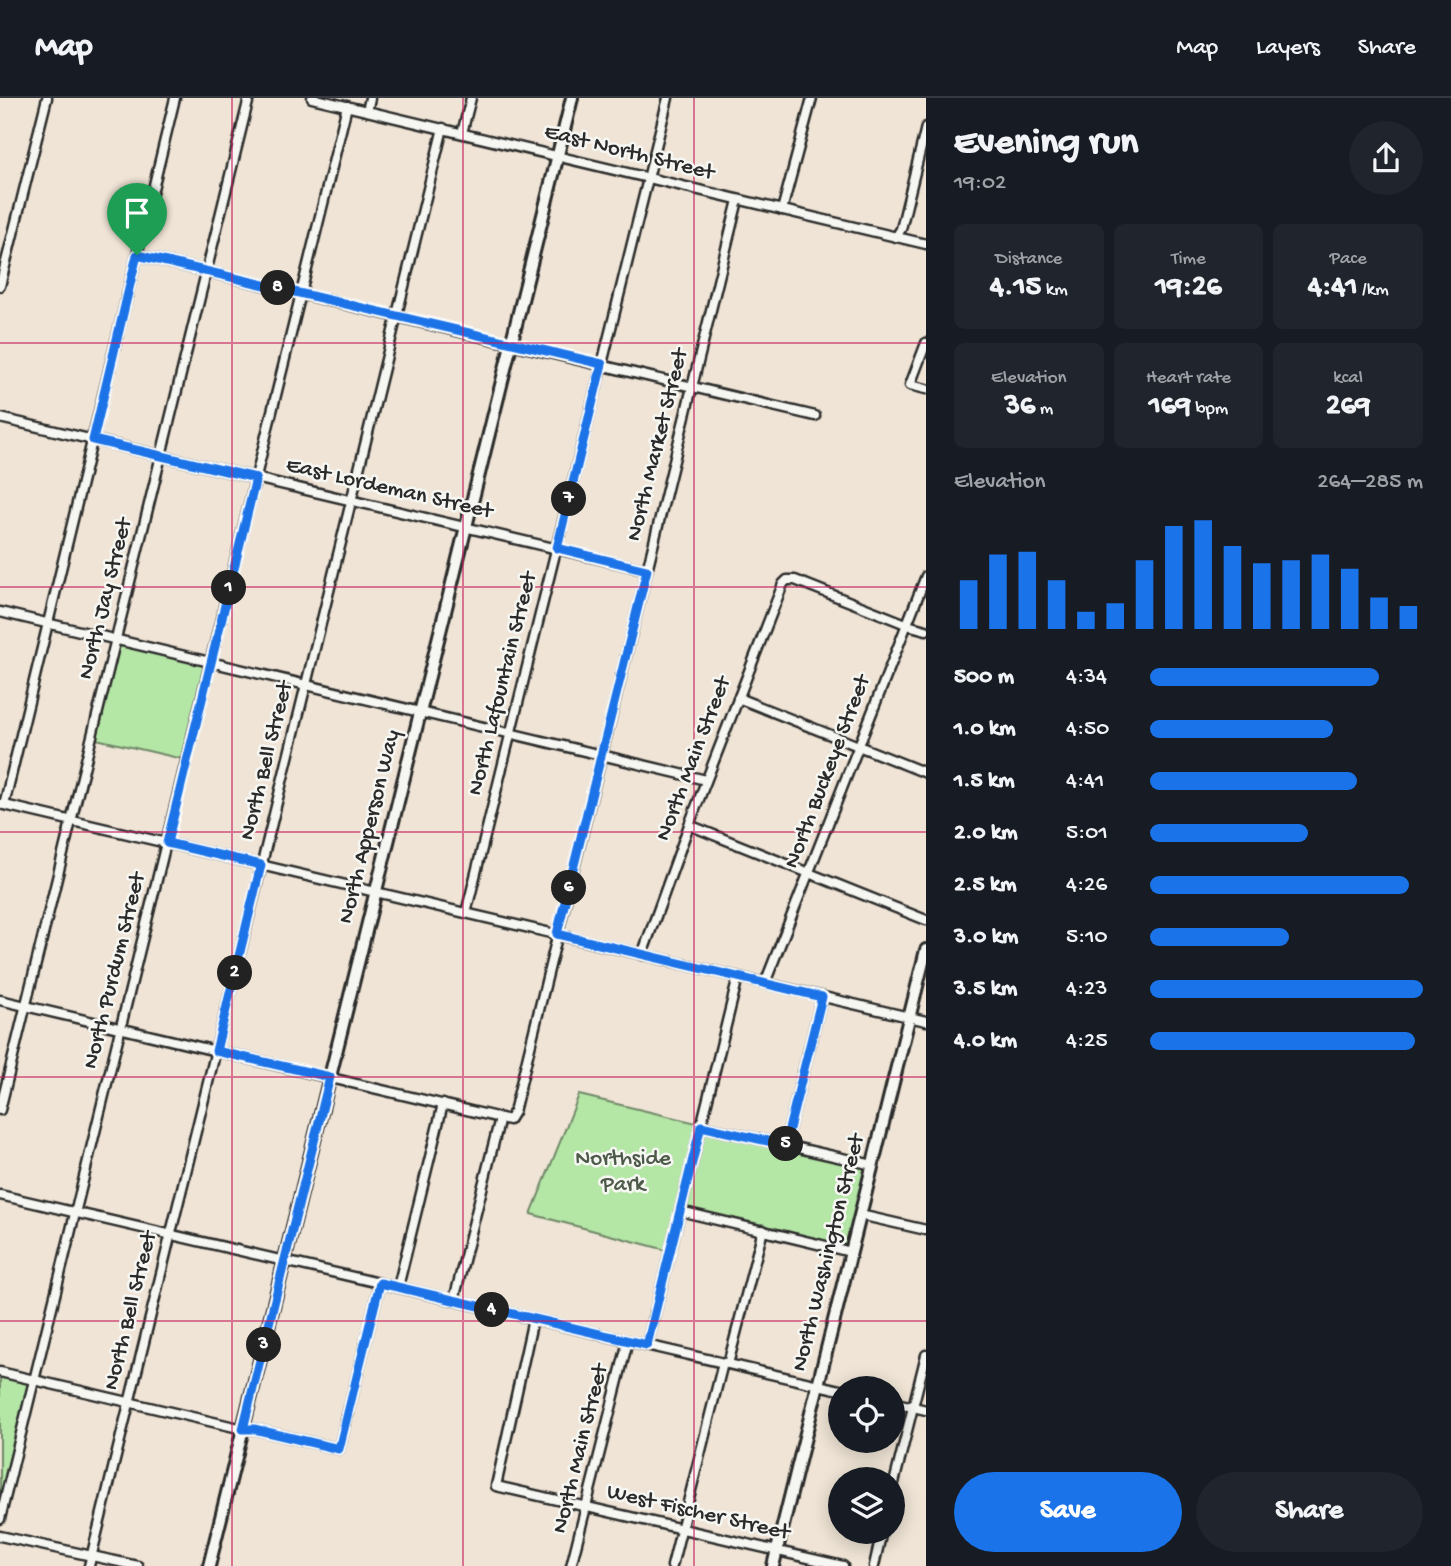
<!DOCTYPE html>
<meta charset="utf-8">
<style>
:root{--surface:#171b24;--page:#20242c;--text:#f1f3f6;--muted:#9ea1a6;--line:#363941;--accent:#1a73e8}
body{margin:0;font-family:"Gochi Hand",sans-serif;background:var(--page);color:var(--text);height:100vh;display:flex;flex-direction:column;font-size:26px;white-space:nowrap}
*{box-sizing:border-box;margin:0}
p{font-size:23px;color:var(--muted)}
.icon{flex:none;width:38px;height:38px;fill:none;stroke:currentColor;stroke-width:2;stroke-linecap:round;stroke-linejoin:round}
.map{position:relative;flex:1;overflow:hidden}
.details{display:flex;flex-direction:column;background:var(--surface);width:525px}
.details>*{flex:none}
.controls{position:absolute;left:828px;top:1278px;display:grid;gap:14px}
.controls a{display:grid;place-items:center;width:77px;height:77px;border-radius:50%;background:var(--surface);box-shadow:0 4px 18px #0003;font-size:35px}
.pin{position:absolute;display:grid;place-items:center;width:60px;height:60px;color:#fff;margin:-72px -30px;border-radius:50% 50% 50% 0;rotate:-45deg;box-shadow:0 0 7px #0007}
.pin .icon{rotate:45deg}
.km{position:absolute;width:35px;height:35px;margin:-18px;border-radius:50%;background:#222;color:#fff;font-size:19px;line-height:35px;text-align:center}
.round{display:grid;place-items:center;flex:none;width:74px;height:74px;border-radius:37px;background:var(--page)}
.head{display:flex;align-items:center;justify-content:space-between;height:119px;padding:0 28px}
h1{font-size:38px;font-weight:700;line-height:52px}
.figures{display:grid;grid-template-columns:repeat(3,1fr);gap:10px;height:119px;padding:7px 28px}
.figures div{display:grid;align-content:center;border-radius:10px;background:var(--page);text-align:center}
.figures b{font-size:30px;font-weight:700}
.figures small{font-size:19px;font-weight:400}
.figures p{font-size:19px}
.chart{height:196px;padding:14px 28px}
.chart p{display:flex;justify-content:space-between}
.chart svg{width:100%;height:126px;margin-top:7px;stroke:var(--accent);stroke-width:6}
.primary-button{display:flex;gap:14px;margin-top:auto;padding:14px 28px}
.primary-button a{flex:1;height:80px;border-radius:42px;background:var(--accent);color:#fff;font-size:28px;font-weight:700;line-height:80px;text-align:center}
.primary-button a+a{background:var(--page);color:var(--text)}
ul{padding:0 28px;list-style:none;font-size:23px}
li{display:grid;grid-template-columns:112px 84px 1fr;align-items:center;height:52px}
li i{height:18px;border-radius:9px;background:var(--accent)}
header{display:flex;align-items:center;gap:42px;box-sizing:border-box;height:98px;padding:0 35px;background:var(--surface);border-bottom:2px solid var(--line)}
header strong{font-size:33px}
nav{display:flex;gap:38px;margin-inline-start:auto;font-size:24px}
main{display:flex;flex:1;min-height:0}
.map>svg:first-child{display:block}
.green{fill:#b4e6a6;stroke:#708868;stroke-width:2}
.lines{fill:none;stroke-linecap:round;stroke-linejoin:round}
.minor-casing{stroke:#2b2b2b;stroke-width:13}
.major-casing{stroke:#2b2b2b;stroke-width:16}
.minor{stroke:#f6f6f2;stroke-width:8}
.major{stroke:#f6f6f2;stroke-width:10}
.route-casing{stroke:#fff;stroke-width:14}
.route{stroke:#1a73e8;stroke-width:9}
.grid{fill:none;stroke:#c2185b;stroke-width:2;stroke-opacity:0.55}
.labels{text-anchor:middle;dominant-baseline:central;stroke-width:5;stroke-linejoin:round;paint-order:stroke}
.street-label{font-size:23px;fill:#2b2b2b;stroke:#f6f6f2}
.park-label{font-size:23px;fill:#4d5a4a;stroke:#f6f6f2}
</style>
<header>
<strong>Map</strong>
<nav><a>Map</a><a>Layers</a><a>Share</a></nav>
</header>
<main>
<div class="map">
<svg width="926" height="1468" viewBox="0 0 926 1468">
<rect width="100%" height="100%" fill="#efe4d5"/>
<filter id="ink" filterUnits="userSpaceOnUse"><feTurbulence type="fractalNoise" baseFrequency=".0143" numOctaves="2"/><feDisplacementMap in="SourceGraphic" scale="14" xChannelSelector="R" yChannelSelector="G"/><feConvolveMatrix kernelMatrix="1 2 1 2 8 2 1 2 1" color-interpolation-filters="sRGB"/></filter>
<g filter="url(#ink)">
<g class="green">
<path d="M116,542L211,565L187,662L92,640Z"/>
<path d="M579,997L873,1067L851,1154L680,1113L670,1153L531,1116Z"/>
<path d="M0,1274L35,1283L0,1421Z"/>
</g>
<g class="lines">
<g class="minor-casing">
<g id="minor">
<path d="M312,0L926,146"/>
<path d="M367,13L370,0"/>
<path d="M462,35L471,0"/>
<path d="M782,112L812,0"/>
<path d="M896,139L901,131L926,29"/>
<path d="M137,157L815,318"/>
<path d="M0,188L47,0"/>
<path d="M926,245L910,287L926,291"/>
<path d="M0,320L647,472"/>
<path d="M0,514L706,682"/>
<path d="M738,600L926,675"/>
<path d="M0,706L926,923"/>
<path d="M4,707L175,0"/>
<path d="M689,727L926,822"/>
<path d="M466,815L668,0"/>
<path d="M642,857L689,727L783,486L787,482H795L911,528L926,532"/>
<path d="M765,885L926,478"/>
<path d="M0,902L509,1022L514,1014L738,102"/>
<path d="M0,1012L249,0"/>
<path d="M701,1028L873,1067"/>
<path d="M785,1047L822,899"/>
<path d="M0,1097L840,1292"/>
<path d="M680,1113L851,1154"/>
<path d="M860,1117L926,1132"/>
<path d="M398,1189L443,1006"/>
<path d="M454,1202L500,1020"/>
<path d="M533,1221L496,1388L843,1468"/>
<path d="M647,1247L738,879"/>
<path d="M728,1266L763,1132"/>
<path d="M0,1274L243,1331H254L339,1351L380,1185"/>
<path d="M892,1304L926,1312"/>
<path d="M892,1393L926,1257"/>
<path d="M0,1421L347,8"/>
<path d="M0,1438L138,1468"/>
<path d="M89,1468L443,30"/>
<path d="M571,1468L628,1243"/>
<path d="M672,1468L723,1265"/>
<path d="M874,1468L882,1433"/>
</g>
</g>
<g class="major-casing">
<g id="major">
<path d="M209,1468L572,0"/>
<path d="M773,1468L926,852"/>
</g>
</g>
<use href="#minor" class="minor"/>
<use href="#major" class="major"/>
</g>
</g>
<g class="lines" filter="url(#ink)">
<g class="route-casing">
<path id="route" d="M137,157L602,266L557,450L647,472L557,836L822,899L785,1047L701,1028L647,1247L380,1185L339,1351L254,1331H243L330,979L216,953L261,767L167,745L256,380L93,342Z"/>
</g>
<use href="#route" class="route"/>
</g>
<path class="grid" d="M232,0V1468M463,0V1468M694,0V1468M0,245H926M0,489H926M0,734H926M0,979H926M0,1223H926"/>
<g class="labels">
<g class="street-label">
<text transform="translate(629 55) rotate(14)">East North Street</text>
<text transform="translate(658 347) rotate(-76)">North Market Street</text>
<text transform="translate(389 391) rotate(13)">East Lordeman Street</text>
<text transform="translate(106 501) rotate(-76)">North Jay Street</text>
<text transform="translate(503 586) rotate(-76)">North Lafountain Street</text>
<text transform="translate(694 661) rotate(-69)">North Main Street</text>
<text transform="translate(267 663) rotate(-76)">North Bell Street</text>
<text transform="translate(828 674) rotate(-69)">North Buckeye Street</text>
<text transform="translate(370 729) rotate(-76)">North Apperson Way</text>
<text transform="translate(115 873) rotate(-76)">North Purdum Street</text>
<text transform="translate(829 1155) rotate(-76)">North Washington Street</text>
<text transform="translate(131 1213) rotate(-76)">North Bell Street</text>
<text transform="translate(581 1351) rotate(-76)">North Main Street</text>
<text transform="translate(698 1415) rotate(13)">West Fischer Street</text>
</g>
<g class="park-label">
<text x="623" y="1061">Northside<tspan x="623" dy="26">Park</tspan></text>
</g>
</g>
</svg>
<div class="controls">
<a><svg class="icon" aria-label="locate" viewBox="0 0 24 24"><circle cx="12" cy="12" r="6"/><path d="M12 2v4M12 18v4M2 12h4M18 12h4"/></svg></a>
<a><svg class="icon" aria-label="layers" viewBox="0 0 24 24"><path d="M12 4l9 5-9 5-9-5zM3 14l9 5 9-5"/></svg></a>
</div>
<div class="pin" style="left:137px;top:157px;background:#1e9e55"><svg class="icon" aria-label="arrive" viewBox="0 0 24 24"><path d="M6 21V4h12l-3 4 3 4H6"/></svg></div>
<b class="km" style="left:229px;top:490px">1</b>
<b class="km" style="left:235px;top:875px">2</b>
<b class="km" style="left:264px;top:1247px">3</b>
<b class="km" style="left:492px;top:1212px">4</b>
<b class="km" style="left:786px;top:1046px">5</b>
<b class="km" style="left:569px;top:790px">6</b>
<b class="km" style="left:569px;top:401px">7</b>
<b class="km" style="left:278px;top:190px">8</b>
</div>
<section class="details">
<div class="head"><div><h1>Evening run</h1><p>19:02</p></div><a class="round"><svg class="icon" aria-label="share" viewBox="0 0 24 24"><path d="M12 15V3M7 8l5-5 5 5M5 13v7h14v-7"/></svg></a></div>
<div class="figures">
<div><p>Distance</p><b>4.15<small> km</small></b></div>
<div><p>Time</p><b>19:26</b></div>
<div><p>Pace</p><b>4:41<small> /km</small></b></div>
</div>
<div class="figures">
<div><p>Elevation</p><b>36<small> m</small></b></div>
<div><p>Heart rate</p><b>169<small> bpm</small></b></div>
<div><p>kcal</p><b>269</b></div>
</div>
<div class="chart"><p><span>Elevation</span>264–285 m</p>
<svg viewBox="0 0 160 44" preserveAspectRatio="none"><path d="M5 44V27M15 44V18M25 44V17M35 44V27M45 44V38M55 44V35M65 44V20M75 44V8M85 44V6M95 44V15M105 44V21M115 44V20M125 44V18M135 44V23M145 44V33M155 44V36"/></svg>
</div>
<ul>
<li><b>500 m</b>4:34<i style="width:84%"></i></li>
<li><b>1.0 km</b>4:50<i style="width:67%"></i></li>
<li><b>1.5 km</b>4:41<i style="width:76%"></i></li>
<li><b>2.0 km</b>5:01<i style="width:58%"></i></li>
<li><b>2.5 km</b>4:26<i style="width:95%"></i></li>
<li><b>3.0 km</b>5:10<i style="width:51%"></i></li>
<li><b>3.5 km</b>4:23<i style="width:100%"></i></li>
<li><b>4.0 km</b>4:25<i style="width:97%"></i></li>
</ul>
<div class="primary-button"><a>Save</a><a>Share</a></div>
</section>
</main>
